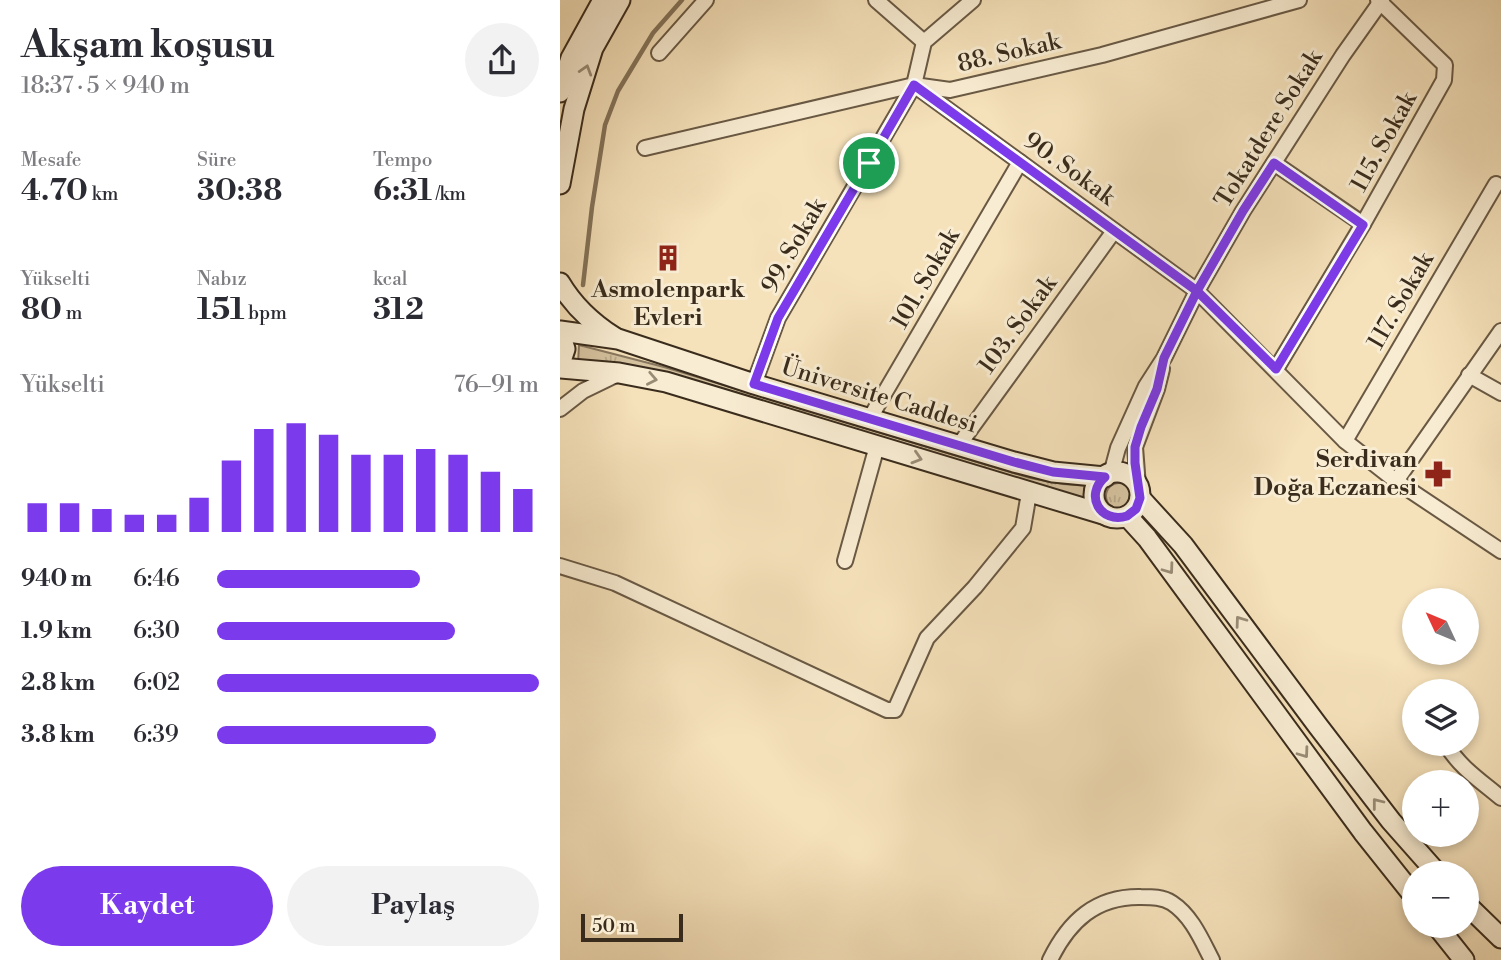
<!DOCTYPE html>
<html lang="tr">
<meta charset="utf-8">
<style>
:root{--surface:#fff;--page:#f2f2f3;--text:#2b2b33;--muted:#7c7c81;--accent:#7c3aed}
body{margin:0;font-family:"Libre Bodoni",serif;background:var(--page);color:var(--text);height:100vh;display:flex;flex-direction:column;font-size:26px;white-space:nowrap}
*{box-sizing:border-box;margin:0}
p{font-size:23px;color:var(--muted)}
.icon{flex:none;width:38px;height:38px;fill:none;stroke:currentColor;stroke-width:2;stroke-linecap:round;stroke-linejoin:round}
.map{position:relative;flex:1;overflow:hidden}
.side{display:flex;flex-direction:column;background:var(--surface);width:560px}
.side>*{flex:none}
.needle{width:46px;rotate:314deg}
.controls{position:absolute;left:842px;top:588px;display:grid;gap:14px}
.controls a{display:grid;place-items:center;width:77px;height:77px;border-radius:50%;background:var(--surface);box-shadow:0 4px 10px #0003;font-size:35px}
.scale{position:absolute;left:21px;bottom:18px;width:102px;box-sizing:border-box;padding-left:7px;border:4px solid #3a2c1c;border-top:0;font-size:19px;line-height:24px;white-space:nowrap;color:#3a2c1c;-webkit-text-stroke:5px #f8ecd2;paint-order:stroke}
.pin{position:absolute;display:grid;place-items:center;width:60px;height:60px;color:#fff;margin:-30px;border:4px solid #fff;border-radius:50%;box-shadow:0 2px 7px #0007}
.round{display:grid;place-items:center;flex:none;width:74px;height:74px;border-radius:37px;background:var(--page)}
.summary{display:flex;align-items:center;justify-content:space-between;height:119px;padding:0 21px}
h1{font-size:38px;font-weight:800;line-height:52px}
.stats{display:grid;grid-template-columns:repeat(3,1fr);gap:10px;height:119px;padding:7px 21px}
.stats div{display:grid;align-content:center}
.stats b{font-size:30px;font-weight:800}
.stats small{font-size:19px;font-weight:400}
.stats p{font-size:19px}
.chart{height:196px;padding:14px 21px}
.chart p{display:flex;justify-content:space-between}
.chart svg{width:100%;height:126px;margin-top:7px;stroke:var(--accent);stroke-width:6}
.primary-button{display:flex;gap:14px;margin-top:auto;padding:14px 21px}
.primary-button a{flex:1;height:80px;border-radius:42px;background:var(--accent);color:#fff;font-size:28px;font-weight:800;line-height:80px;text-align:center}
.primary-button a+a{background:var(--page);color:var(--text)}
ul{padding:0 21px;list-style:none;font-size:23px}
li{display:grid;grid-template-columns:112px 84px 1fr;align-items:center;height:52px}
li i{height:18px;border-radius:9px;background:var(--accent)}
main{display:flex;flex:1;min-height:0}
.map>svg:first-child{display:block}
.grass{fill:url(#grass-tufts);stroke:#88775e;stroke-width:2}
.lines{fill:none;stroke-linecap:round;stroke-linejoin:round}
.stream{stroke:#84735a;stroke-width:4.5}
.street-casing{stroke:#695944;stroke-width:18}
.secondary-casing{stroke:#3a2c1c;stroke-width:23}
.street{stroke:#f8ecd2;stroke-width:14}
.secondary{stroke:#f8ecd2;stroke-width:19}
.oneway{stroke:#998c77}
.route-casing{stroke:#fff;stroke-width:14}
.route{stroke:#7c3aed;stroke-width:9}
.labels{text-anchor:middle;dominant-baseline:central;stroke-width:6;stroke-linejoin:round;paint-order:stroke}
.street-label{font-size:24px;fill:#3a2c1c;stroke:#f8ecd2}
.poi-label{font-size:24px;font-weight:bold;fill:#3a2c1c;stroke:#f8ecd2}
</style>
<main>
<section class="side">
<div class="summary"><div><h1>Akşam koşusu</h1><p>18:37 · 5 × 940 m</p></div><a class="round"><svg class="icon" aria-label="share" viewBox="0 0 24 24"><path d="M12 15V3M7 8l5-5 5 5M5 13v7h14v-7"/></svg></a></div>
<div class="stats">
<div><p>Mesafe</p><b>4.70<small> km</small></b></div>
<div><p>Süre</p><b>30:38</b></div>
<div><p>Tempo</p><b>6:31<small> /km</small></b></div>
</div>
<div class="stats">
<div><p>Yükselti</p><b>80<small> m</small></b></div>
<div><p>Nabız</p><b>151<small> bpm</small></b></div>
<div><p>kcal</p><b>312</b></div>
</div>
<div class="chart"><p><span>Yükselti</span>76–91 m</p>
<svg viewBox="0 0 160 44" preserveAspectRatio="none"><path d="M5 44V34M15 44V34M25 44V36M35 44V38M45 44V38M55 44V32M65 44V19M75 44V8M85 44V6M95 44V10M105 44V17M115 44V17M125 44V15M135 44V17M145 44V23M155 44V29"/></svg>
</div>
<ul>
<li><b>940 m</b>6:46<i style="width:63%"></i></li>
<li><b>1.9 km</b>6:30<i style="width:74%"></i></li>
<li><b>2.8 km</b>6:02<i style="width:100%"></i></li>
<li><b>3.8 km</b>6:39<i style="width:68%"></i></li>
</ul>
<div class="primary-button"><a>Kaydet</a><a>Paylaş</a></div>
</section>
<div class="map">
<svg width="941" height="960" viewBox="0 0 941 960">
<defs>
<pattern id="grass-tufts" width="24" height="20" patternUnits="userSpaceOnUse" patternTransform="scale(1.75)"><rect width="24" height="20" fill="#d5c29f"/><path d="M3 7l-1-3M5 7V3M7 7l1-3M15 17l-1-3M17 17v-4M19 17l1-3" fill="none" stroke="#b8a788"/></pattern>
</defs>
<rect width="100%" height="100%" fill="#f5e1ba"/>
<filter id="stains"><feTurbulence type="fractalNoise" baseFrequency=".00286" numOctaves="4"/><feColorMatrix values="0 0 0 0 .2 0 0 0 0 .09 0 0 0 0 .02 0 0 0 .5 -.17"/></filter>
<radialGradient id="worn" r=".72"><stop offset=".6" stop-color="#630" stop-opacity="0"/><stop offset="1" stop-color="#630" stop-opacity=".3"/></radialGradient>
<g class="grass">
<path d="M19,345L104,367L470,478L503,484L529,486L528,501L18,364Z"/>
<circle cx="559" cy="496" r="13"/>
</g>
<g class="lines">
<path class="stream" d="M23,285L32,207L45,125L58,91L93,33L122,0"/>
<g class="street-casing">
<g id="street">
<path d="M316,0L364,42"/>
<path d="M99,53L146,0"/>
<path d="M354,85L637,291L785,441L836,481L941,551"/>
<path d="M85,148L354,85L390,90L542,55L739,0"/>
<path d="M714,163L803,224"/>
<path d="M716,369L803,224L884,80L885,65L818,0"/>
<path d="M909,375L941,393"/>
<path d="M194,384L218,318L354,85L364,42L413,0"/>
<path d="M0,409L23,391L58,374"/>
<path d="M310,418L460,162"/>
<path d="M785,441L936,184"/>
<path d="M399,445L554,231"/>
<path d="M551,474L558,448L586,386L604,358L637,291L683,211L783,55L822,0"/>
<path d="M836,481L941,331"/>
<path d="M578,486L575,447L597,389L602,369"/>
<path d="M285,561L317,446"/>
<path d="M0,566L55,583L327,710H335L367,638L415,587L463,528L469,493"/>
<path d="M886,744C899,767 921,781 941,798"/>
<path d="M490,960C509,921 536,896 581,897C592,897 603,897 612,903C632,916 642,941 652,960"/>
</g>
</g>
<g class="secondary-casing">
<g id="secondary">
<path d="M0,92L11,58L43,0"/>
<path d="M0,184L14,109L33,48L60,0"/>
<path d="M0,283C13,305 32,323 54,337"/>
<path d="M0,331L58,339L194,384L454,462L493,472L545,477"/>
<path d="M0,334L5,349L0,364"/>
<path d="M0,368L59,373L106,382L546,515"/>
<circle cx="557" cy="495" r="23"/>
<path d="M580,498L623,545L758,726L831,821L877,873"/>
<path d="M567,516L587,538L803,832L854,896"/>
<path d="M906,904L941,938"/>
<path d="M877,926L904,960"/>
</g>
</g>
<use href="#street" class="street"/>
<use href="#secondary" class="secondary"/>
</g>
<defs><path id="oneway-chevron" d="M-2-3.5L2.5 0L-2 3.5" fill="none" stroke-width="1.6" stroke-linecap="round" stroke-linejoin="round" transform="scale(1.75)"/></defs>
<g class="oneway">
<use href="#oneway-chevron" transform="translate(26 70) rotate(-73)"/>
<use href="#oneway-chevron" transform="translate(92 379) rotate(11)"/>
<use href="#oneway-chevron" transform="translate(357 458) rotate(17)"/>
<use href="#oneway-chevron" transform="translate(609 569) rotate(54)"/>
<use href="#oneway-chevron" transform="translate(680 621) rotate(-126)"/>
<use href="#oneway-chevron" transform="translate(744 753) rotate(54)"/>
<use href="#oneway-chevron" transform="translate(817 803) rotate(-128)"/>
</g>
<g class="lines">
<g class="route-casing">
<path id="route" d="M309,163L218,318L194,384L454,462L493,472L545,477C524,495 540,524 567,516L576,509L580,498L575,463V447L581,427L597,389L604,358L637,291L716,369L803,225L714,163L683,211L637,291L354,85L309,163"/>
</g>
<use href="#route" class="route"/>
</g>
<defs>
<g id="building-bare" transform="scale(2.1)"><path d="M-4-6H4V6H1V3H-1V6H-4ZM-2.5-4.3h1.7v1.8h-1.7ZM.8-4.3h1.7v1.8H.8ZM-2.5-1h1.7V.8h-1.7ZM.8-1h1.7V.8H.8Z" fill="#8f2418" stroke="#f8ecd2" stroke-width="2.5" paint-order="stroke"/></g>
<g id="pharmacy-bare" transform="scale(2.1)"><path d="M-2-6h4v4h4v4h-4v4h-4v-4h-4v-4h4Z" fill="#8f2418" stroke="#f8ecd2" stroke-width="2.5" paint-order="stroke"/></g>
</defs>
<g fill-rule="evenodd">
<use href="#building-bare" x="108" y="258"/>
<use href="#pharmacy-bare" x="878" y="474"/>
</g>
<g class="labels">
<g class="street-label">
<text transform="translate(449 53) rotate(-13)">88. Sokak</text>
<text transform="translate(709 129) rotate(-58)">Tokatdere Sokak</text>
<text transform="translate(824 142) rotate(-61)">115. Sokak</text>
<text transform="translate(509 169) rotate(36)">90. Sokak</text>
<text transform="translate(234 246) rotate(-60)">99. Sokak</text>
<text transform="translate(366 279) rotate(-60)">101. Sokak</text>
<text transform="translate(841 301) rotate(-60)">117. Sokak</text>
<text transform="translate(458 325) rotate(-54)">103. Sokak</text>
<text transform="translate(319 396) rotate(17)">Üniversite Caddesi</text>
</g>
<g class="poi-label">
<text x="108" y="290">Asmolenpark<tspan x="108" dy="28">Evleri</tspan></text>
<text x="857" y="460" text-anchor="end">Serdivan<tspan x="857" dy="28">Doğa Eczanesi</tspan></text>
</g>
</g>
<rect width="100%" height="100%" filter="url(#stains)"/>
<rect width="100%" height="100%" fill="url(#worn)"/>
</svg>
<div class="controls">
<a><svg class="needle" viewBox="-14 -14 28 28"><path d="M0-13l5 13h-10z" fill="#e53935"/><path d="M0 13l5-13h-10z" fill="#7c7c81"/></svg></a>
<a><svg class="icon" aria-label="layers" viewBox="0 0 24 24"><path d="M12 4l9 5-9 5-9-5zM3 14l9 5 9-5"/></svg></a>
<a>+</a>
<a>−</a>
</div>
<div class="scale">50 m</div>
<div class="pin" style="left:309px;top:163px;background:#1e9e55"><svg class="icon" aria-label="arrive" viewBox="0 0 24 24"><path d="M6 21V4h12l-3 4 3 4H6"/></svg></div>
</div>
</main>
